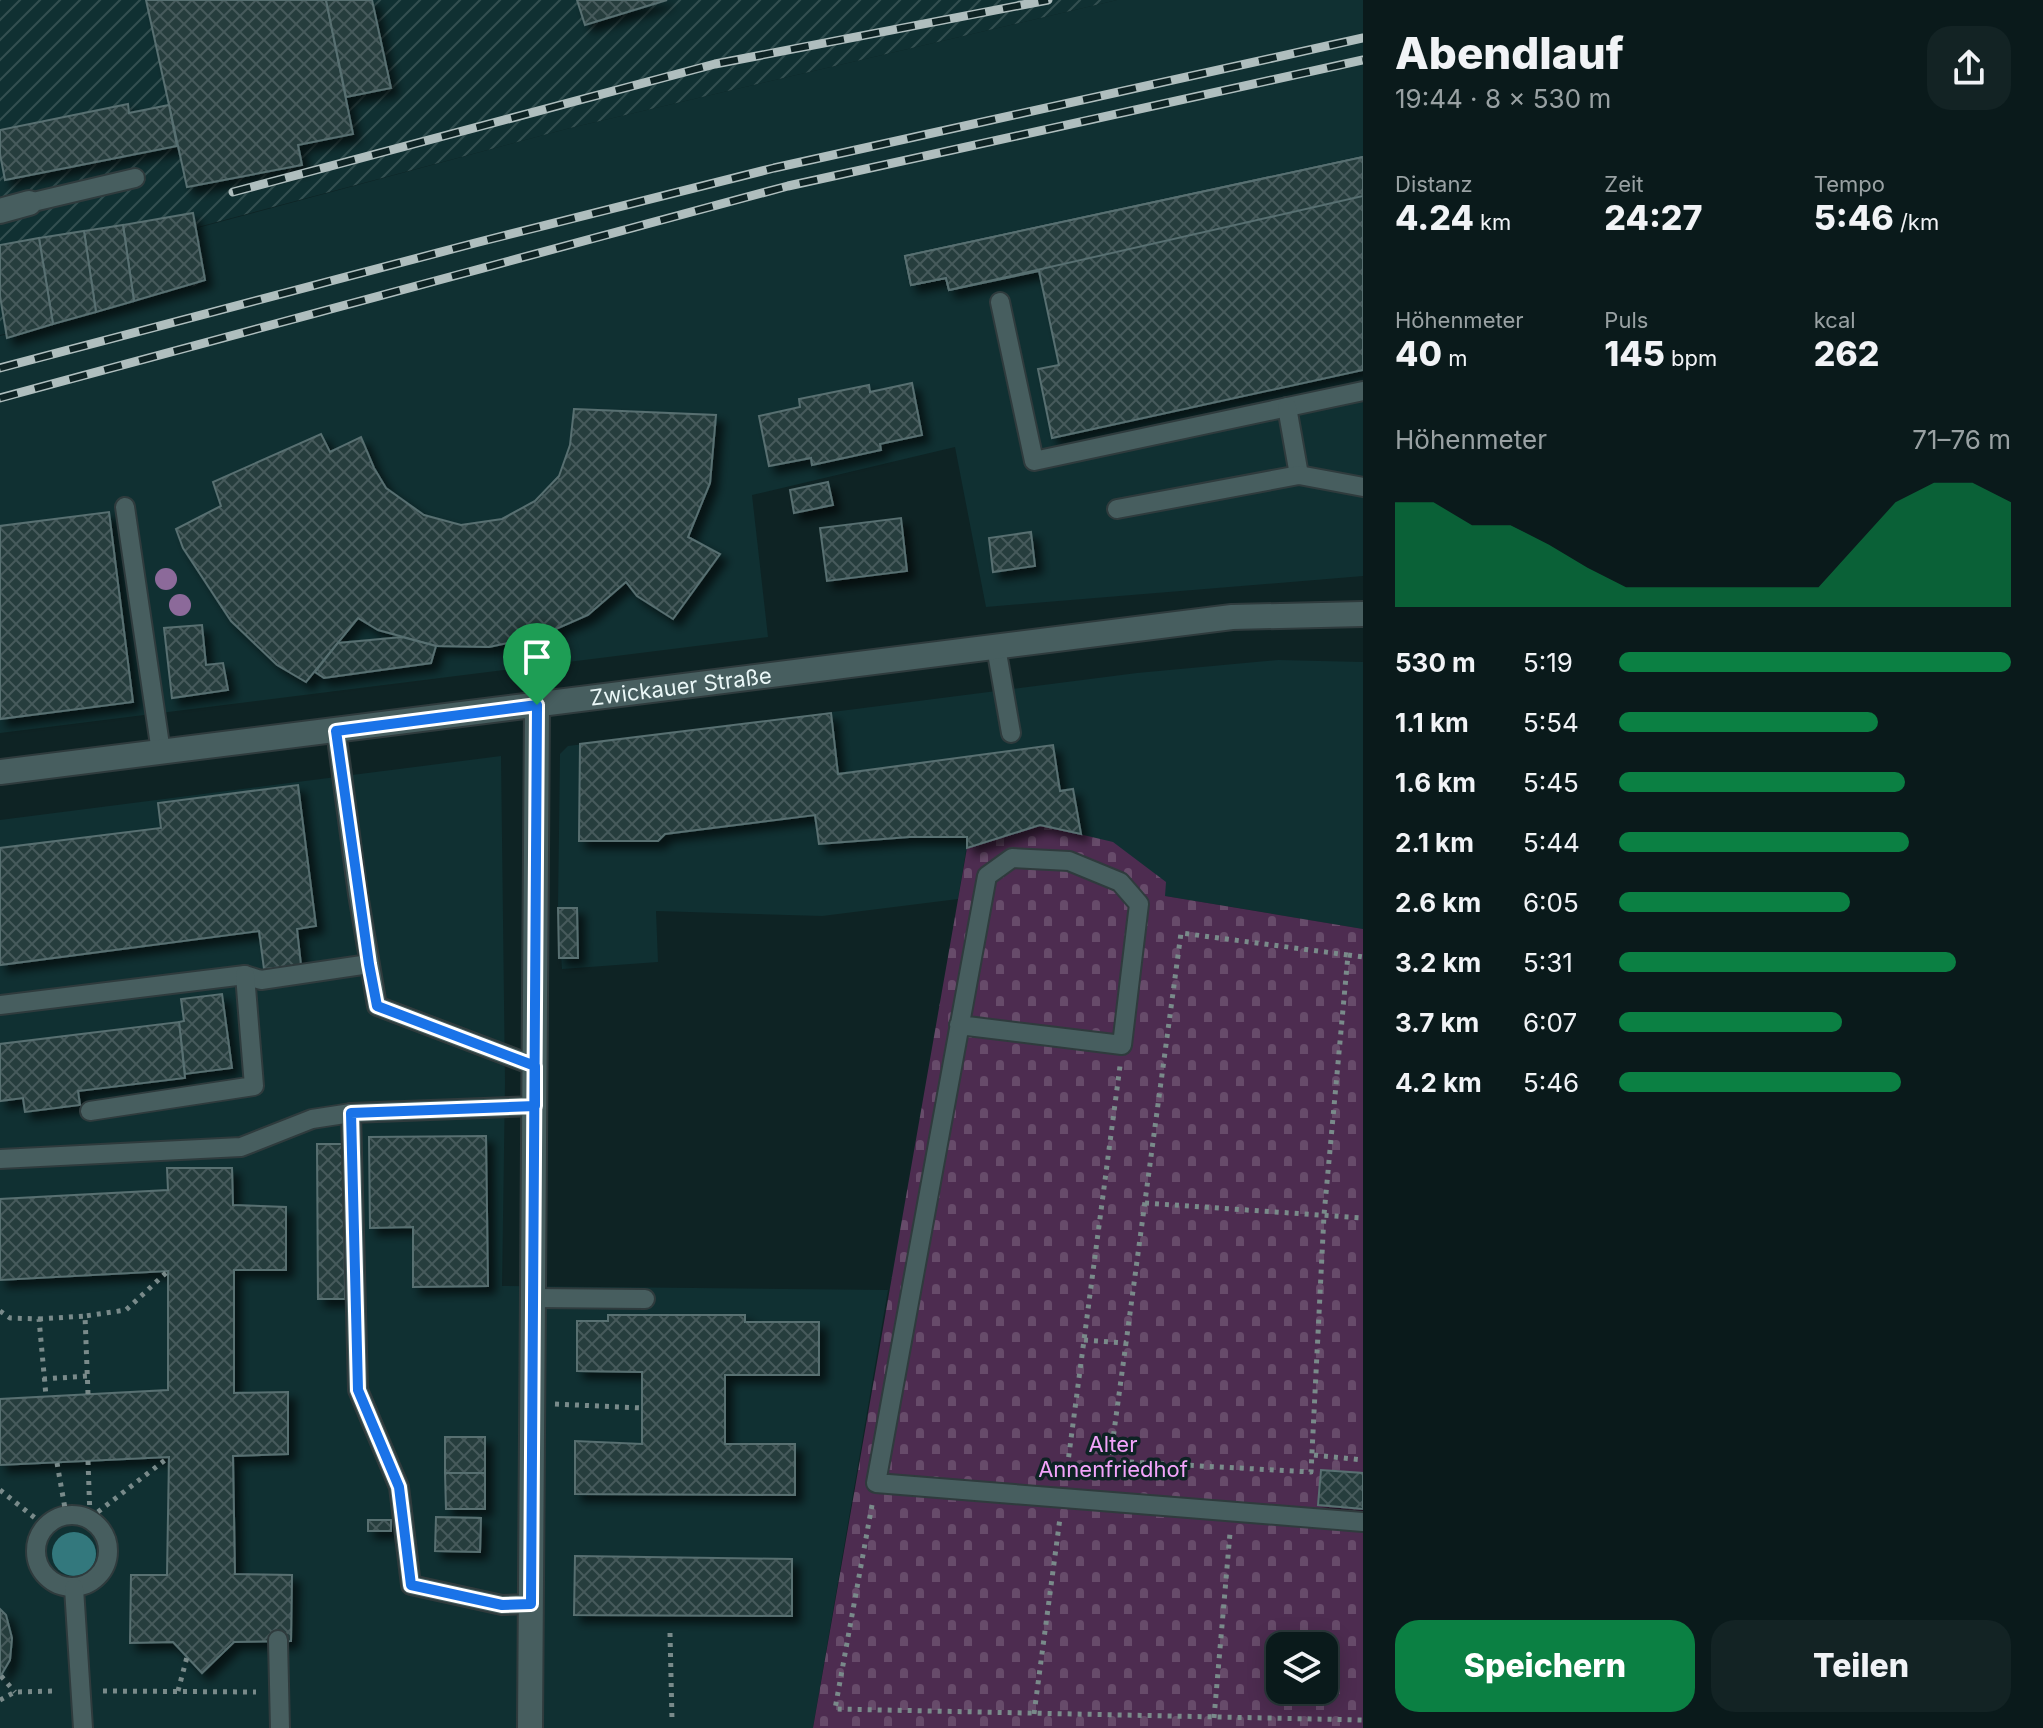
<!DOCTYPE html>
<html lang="de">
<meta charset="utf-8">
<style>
:root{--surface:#0a1a1b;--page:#132324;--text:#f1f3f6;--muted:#99a1a3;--line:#2a383a;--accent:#0b8043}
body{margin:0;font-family:Inter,sans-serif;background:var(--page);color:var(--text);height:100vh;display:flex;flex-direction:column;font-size:30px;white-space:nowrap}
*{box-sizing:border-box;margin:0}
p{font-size:26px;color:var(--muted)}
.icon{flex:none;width:44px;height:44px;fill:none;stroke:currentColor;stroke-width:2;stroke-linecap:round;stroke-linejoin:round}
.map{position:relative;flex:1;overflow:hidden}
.details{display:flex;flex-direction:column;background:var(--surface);width:680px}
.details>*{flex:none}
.fabs{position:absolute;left:1266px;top:1632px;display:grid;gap:16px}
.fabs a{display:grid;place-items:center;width:72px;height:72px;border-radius:16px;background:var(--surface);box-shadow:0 4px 20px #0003,0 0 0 2px var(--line);font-size:40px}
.pin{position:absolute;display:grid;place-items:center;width:68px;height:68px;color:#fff;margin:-82px -34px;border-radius:50% 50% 50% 0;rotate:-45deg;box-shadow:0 0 8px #0007}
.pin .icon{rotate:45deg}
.round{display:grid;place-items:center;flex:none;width:84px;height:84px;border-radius:24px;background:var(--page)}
.head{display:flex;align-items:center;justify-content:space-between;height:136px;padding:0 32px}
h1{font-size:44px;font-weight:800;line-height:60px}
.metrics{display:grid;grid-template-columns:repeat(3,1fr);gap:12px;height:136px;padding:8px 32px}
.metrics div{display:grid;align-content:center}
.metrics b{font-size:34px;font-weight:800}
.metrics small{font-size:22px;font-weight:400}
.metrics p{font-size:22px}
.chart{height:224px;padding:16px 32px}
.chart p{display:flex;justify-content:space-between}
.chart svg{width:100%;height:144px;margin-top:8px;fill:var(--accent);opacity:.7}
.cta{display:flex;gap:16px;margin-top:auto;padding:16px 32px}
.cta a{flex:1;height:92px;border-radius:24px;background:var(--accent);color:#fff;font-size:32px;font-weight:800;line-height:92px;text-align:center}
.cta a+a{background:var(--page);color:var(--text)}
ul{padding:0 32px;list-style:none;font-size:26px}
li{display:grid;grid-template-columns:128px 96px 1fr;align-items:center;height:60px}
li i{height:20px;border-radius:10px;background:var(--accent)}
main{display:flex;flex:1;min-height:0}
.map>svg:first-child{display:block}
.built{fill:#103032}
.industrial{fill:url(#industrial-furrows)}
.cemetery{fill:url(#cemetery-stones);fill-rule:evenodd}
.water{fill:#33787d}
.building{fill:url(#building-cross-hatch);stroke:#586f71;stroke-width:2;filter:url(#shadow)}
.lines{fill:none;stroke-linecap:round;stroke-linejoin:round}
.service-casing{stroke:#2f3b3d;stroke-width:22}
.minor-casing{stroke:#2f3b3d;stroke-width:28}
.path{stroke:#798a8a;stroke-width:5;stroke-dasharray:4 6;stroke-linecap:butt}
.service{stroke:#475e5f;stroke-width:18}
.minor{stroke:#475e5f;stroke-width:24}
.rail-casing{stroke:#afbebe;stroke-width:9}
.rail{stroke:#0e2324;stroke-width:6;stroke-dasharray:18;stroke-linecap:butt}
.tree{fill:#8c6a9a}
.route-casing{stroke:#fff;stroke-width:16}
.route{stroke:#1a73e8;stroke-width:10}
.labels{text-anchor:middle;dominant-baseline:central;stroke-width:7;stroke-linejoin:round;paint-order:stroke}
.street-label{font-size:22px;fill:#eaf7f7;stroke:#0e2324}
.park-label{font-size:22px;fill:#f3a4fb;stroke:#0e2324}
</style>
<main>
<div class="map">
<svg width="1363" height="1728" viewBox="0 0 1363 1728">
<defs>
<pattern id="industrial-furrows" width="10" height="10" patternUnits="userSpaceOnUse" patternTransform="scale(2)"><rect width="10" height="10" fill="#103032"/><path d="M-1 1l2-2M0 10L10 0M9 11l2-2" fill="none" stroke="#334f50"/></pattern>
<pattern id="cemetery-stones" width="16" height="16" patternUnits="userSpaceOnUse" patternTransform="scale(2)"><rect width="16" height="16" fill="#4d2c50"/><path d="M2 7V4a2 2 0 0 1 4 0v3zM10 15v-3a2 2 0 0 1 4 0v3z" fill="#674b6a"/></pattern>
<pattern id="building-cross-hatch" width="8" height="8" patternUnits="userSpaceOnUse" patternTransform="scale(2)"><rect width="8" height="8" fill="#273d3e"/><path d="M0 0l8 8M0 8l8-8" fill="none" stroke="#465a5b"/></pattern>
<filter id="shadow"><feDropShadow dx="7" dy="7" stdDeviation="4" flood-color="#0009"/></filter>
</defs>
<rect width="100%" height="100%" fill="#0e2324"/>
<g class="built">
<path d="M1117,0H1363V576L986,607L955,447L752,495L768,637L0,733V336L207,283L197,228L570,128Z"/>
<path d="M1278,660L1363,662V929L1165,896L966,851L958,899L822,916L656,911L658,962L562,969L558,908L560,754L568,746L1137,673Z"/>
<path d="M501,756L505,1082L502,1286L888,1290L813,1728H0V820Z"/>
</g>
<path class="industrial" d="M0,0H1117L570,128L198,227L207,283L0,335Z"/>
<path class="cemetery" d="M1037,824L1113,842L1166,882L1165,896L1363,929V1728H813L967,848ZM1280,1646H1324V1690H1280Z"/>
<circle class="water" cx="74" cy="1554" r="22"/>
<g class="building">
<path d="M146,0H326L353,134L298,145L302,165L187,187Z"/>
<path d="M326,0H372L391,88L346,97Z"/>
<path d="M577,0H667L585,25Z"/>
<path d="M128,104L129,113L169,105L177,146L5,180L0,154V130Z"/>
<path d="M1363,157V370L1052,438L1038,369L1059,365L1039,271L949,290L946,278L911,285L905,256Z"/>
<path d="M1363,157V196L949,290L946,278L911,285L905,256Z"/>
<path d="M193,213L205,280L134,301L123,225Z"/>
<path d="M123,225L134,301L96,312L84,231Z"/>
<path d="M84,231L96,312L53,324L39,238Z"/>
<path d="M39,238L53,324L7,338L0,296V245Z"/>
<path d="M912,383L922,435L880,444L881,450L812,465L811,458L769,466L759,416L800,407L799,399L869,385L870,392Z"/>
<path d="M574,409L716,415L710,483L688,537L720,554L673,619L637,596L626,582L588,615L540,636L489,647L436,646L378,630L358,618L306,682L277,665L231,621L183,548L176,529L221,506L213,482L321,434L330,452L361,437L374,468L386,488L424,515L461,525L502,519L535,501L559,476L570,445Z"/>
<path d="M828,482L833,505L794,513L790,490Z"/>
<path d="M109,512L133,702L0,719V526Z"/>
<path d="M901,518L907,571L827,581L820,528Z"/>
<path d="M1031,532L1035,566L993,572L989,538Z"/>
<path d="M202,625L206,665L223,663L228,690L172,698L164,628Z"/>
<path d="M402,637L436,646L431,663L324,678L315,672L338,643Z"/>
<path d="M831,713L838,774L1053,745L1060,791L1073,789L1081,834L1040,825L967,848V837H909L819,844L815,815L665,834L658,841H579L580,744Z"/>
<path d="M298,785L316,926L297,929L301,965L264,969L259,931L0,965V848L161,828L158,803Z"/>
<path d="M558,908H577L578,958H559Z"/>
<path d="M222,994L232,1068L185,1074L179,1022L184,1021L181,999Z"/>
<path d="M179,1022L185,1078L78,1091L80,1105L25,1112L23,1098L0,1101V1044Z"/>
<path d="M486,1136L488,1286L413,1287V1227L370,1228L369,1137Z"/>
<path d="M317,1144H344L345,1299H318Z"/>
<path d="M167,1168H232L233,1205L286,1207V1270H234V1393L288,1392V1454L233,1456L235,1574L292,1575L291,1641L234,1642L202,1673L173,1642L130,1643L131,1575H167L169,1457L0,1465V1399L168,1390V1271L0,1280V1199L168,1190Z"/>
<path d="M608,1315H745V1322H819V1375H725V1444H795V1495L575,1494V1441L642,1444V1372L577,1371V1321H608Z"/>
<rect x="445" y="1437" width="40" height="36"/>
<path d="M1321,1470L1363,1473V1509L1318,1505Z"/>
<path d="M445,1473H485V1509H446Z"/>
<path d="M436,1517L481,1518L480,1552L435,1551Z"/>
<rect x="368" y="1520" width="23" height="11"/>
<path d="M575,1556L792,1559V1616L574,1615Z"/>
<path d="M0,1609L6,1615L12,1638L10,1660L0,1677Z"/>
</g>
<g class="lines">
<g class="service-casing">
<g id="service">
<path d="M29,203L135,178"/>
<path d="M1000,302L1034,461L1363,391"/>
<path d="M1287,407L1299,475"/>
<path d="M125,507L161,752"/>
<path d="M1117,509L1299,475L1363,487"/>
<path d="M996,647L1011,733"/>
<path d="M336,731L358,894L377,1006L535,1066"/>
<path d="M0,1005L245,975L261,980L369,964"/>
<path d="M959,1025L1122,1045L1139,904L1120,882L1069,861L1012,858L987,876L876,1483L1363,1522"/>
<path d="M90,1111L254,1086L245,975"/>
<path d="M351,1113L358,1390L399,1487L411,1585L502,1605L531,1604"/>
<path d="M0,1159L241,1147L312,1119L351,1113L535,1106"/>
<path d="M533,1298L645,1299"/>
<circle cx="72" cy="1551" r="36"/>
<path d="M74,1588L83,1728"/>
<path d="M278,1640L280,1728"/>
</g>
</g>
<g class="minor-casing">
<g id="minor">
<path d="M0,211L29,203"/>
<path id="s1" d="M0,772L1232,617L1363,614"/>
<path d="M530,1728L537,705"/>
</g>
</g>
<g class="path">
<path d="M1348,955L1363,957"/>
<path d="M1145,1203L1363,1218"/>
<path d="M0,1311L10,1318L39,1319L46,1396"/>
<path d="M39,1319L85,1316"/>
<path d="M1084,1340L1126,1343L1181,933L1348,955L1324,1215L1311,1472L1110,1461L1126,1343"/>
<path d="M43,1379L88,1376"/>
<path d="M88,1394L85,1316L126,1310L168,1271"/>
<path d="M555,1404L642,1408"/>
<path d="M1314,1455L1363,1460"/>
<path d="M88,1461L90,1517"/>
<path d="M57,1463L66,1514"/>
<path d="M1066,1477L1120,1066"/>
<path d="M0,1490L45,1526"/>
<path d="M872,1505L835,1709L1363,1720"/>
<path d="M90,1518L169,1457"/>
<path d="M670,1633L672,1720"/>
<path d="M1,1676L15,1692"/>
<path d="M103,1691L256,1692"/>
<path d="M178,1691L187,1657"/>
<path d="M0,1700L15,1692L57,1691"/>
<path d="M1034,1714L1060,1518"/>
<path d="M1214,1718L1230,1533"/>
</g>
<use href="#service" class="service"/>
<use href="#minor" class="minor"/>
<g class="rail-casing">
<g id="rail">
<path d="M233,192L715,64L1048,0"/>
<path d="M0,368L475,243L774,168L1363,38"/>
<path d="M0,398L788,186L1363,60"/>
</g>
</g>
<use href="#rail" class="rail"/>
</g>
<g class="tree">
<circle cx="166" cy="579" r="11"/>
<circle cx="180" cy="605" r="11"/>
</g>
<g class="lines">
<g class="route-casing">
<path id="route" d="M537,705L336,731L369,964L377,1006L535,1066V1106L351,1113L358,1390L399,1487L411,1585L502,1605L531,1604C534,1305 536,1005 537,705"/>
</g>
<use href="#route" class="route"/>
</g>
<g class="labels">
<g class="street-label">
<text stroke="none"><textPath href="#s1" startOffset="686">Zwickauer Straße</textPath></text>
</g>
<g class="park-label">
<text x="1113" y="1444">Alter<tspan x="1113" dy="25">Annenfriedhof</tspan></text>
</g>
</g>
</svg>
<div class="fabs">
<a><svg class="icon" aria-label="layers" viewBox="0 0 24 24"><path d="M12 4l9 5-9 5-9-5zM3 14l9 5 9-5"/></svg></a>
</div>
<div class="pin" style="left:537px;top:705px;background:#1e9e55"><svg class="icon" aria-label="arrive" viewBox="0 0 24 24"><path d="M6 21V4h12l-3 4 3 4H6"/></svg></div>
</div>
<section class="details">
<div class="head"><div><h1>Abendlauf</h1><p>19:44 · 8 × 530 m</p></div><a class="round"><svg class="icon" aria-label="share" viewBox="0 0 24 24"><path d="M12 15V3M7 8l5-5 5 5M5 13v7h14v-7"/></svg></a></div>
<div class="metrics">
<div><p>Distanz</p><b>4.24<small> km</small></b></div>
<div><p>Zeit</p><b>24:27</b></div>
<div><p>Tempo</p><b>5:46<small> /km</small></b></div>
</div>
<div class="metrics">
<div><p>Höhenmeter</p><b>40<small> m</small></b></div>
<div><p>Puls</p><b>145<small> bpm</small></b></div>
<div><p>kcal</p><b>262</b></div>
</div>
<div class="chart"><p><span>Höhenmeter</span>71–76 m</p>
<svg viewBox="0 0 160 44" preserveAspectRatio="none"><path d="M0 44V12L10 12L20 19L30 19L40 25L50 32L60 38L70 38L80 38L90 38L100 38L110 38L120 25L130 12L140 6L150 6L160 12V44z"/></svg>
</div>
<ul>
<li><b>530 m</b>5:19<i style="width:100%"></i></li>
<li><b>1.1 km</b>5:54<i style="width:66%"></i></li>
<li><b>1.6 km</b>5:45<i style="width:73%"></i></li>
<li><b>2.1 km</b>5:44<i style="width:74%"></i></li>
<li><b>2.6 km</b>6:05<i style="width:59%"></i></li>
<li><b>3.2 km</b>5:31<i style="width:86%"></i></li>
<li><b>3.7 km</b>6:07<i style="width:57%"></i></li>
<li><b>4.2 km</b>5:46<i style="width:72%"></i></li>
</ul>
<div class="cta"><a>Speichern</a><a>Teilen</a></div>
</section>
</main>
